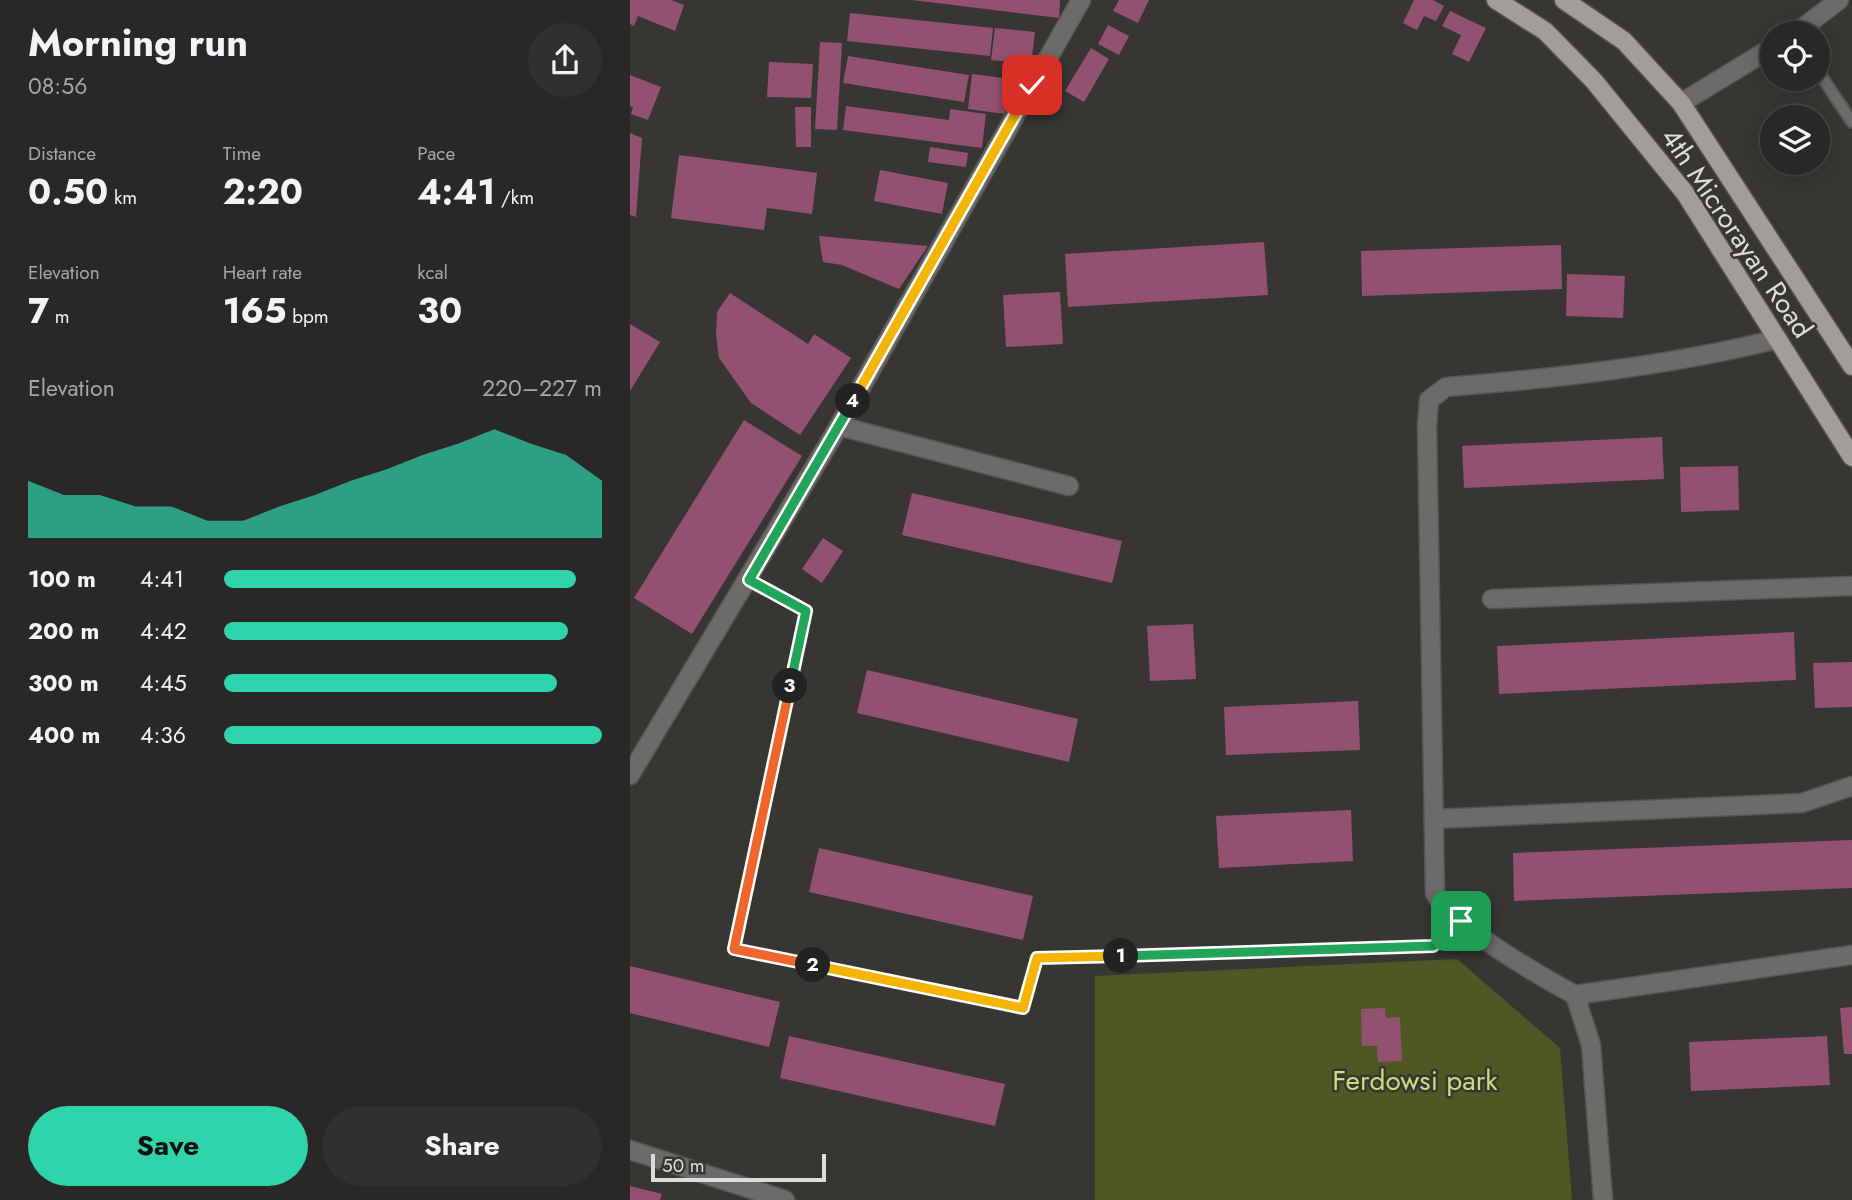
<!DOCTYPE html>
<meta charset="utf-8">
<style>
:root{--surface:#2a2826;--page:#32302e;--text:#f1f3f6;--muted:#a5a6a7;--line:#464443;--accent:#2fd4aa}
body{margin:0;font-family:Jost,sans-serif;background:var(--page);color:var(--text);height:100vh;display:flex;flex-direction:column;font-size:26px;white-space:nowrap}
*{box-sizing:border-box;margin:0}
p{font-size:23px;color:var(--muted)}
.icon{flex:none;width:38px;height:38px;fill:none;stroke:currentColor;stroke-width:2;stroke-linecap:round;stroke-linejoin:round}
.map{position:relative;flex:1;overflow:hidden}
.side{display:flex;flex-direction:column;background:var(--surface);width:630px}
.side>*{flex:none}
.tools{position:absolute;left:1130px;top:21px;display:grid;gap:14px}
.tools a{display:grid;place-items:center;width:70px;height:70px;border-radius:50%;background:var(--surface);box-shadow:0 4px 18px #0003,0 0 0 2px var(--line);font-size:35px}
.scale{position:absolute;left:21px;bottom:18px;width:175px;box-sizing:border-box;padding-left:7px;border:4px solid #dddcda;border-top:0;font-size:19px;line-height:24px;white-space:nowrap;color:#dddcda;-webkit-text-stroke:5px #383633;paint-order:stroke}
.pin{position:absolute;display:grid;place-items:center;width:60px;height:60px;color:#fff;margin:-30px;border-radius:14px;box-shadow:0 4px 10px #0006}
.km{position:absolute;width:35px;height:35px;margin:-18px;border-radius:50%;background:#222;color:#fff;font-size:19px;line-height:35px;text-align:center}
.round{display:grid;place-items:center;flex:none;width:74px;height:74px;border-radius:37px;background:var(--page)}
.summary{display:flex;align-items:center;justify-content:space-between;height:119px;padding:0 28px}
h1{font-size:38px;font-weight:700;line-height:52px}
.stats{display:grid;grid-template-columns:repeat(3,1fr);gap:10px;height:119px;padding:7px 28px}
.stats div{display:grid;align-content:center}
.stats b{font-size:35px;font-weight:700}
.stats small{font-size:19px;font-weight:400}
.stats p{font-size:19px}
.chart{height:196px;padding:14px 28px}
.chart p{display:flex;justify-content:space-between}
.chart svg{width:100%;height:126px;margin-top:7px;fill:var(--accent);opacity:.7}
.button{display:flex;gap:14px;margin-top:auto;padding:14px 28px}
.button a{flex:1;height:80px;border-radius:42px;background:var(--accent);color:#111;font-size:28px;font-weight:700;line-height:80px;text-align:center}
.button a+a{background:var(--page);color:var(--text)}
ul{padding:0 28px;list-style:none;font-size:23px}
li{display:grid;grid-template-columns:112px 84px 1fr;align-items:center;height:52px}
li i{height:18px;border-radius:9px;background:var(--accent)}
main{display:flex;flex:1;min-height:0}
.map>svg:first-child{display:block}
.green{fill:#4f5724}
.building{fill:#925171}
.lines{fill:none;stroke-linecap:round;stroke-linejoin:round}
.service-casing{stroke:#565451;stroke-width:14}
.minor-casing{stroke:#565451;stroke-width:21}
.primary-casing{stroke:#565451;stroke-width:21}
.path{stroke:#797775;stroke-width:4.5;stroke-dasharray:5 5;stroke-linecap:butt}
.service{stroke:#6c6b69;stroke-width:10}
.minor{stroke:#6c6b69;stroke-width:18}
.primary{stroke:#a09d9a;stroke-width:18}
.split-1-casing{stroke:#fff;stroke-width:14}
.split-2-casing{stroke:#fff;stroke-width:14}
.split-3-casing{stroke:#fff;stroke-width:14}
.split-4-casing{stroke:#fff;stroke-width:14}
.split-5-casing{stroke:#fff;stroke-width:14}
.split-1{stroke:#22a559;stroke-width:9}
.split-2{stroke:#f5b400;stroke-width:9}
.split-3{stroke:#f0652b;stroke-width:9}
.split-4{stroke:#22a559;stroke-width:9}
.split-5{stroke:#f5b400;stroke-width:9}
.labels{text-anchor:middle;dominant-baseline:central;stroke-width:5;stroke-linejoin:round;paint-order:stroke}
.street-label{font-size:28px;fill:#dddcda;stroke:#383633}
.park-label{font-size:28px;fill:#cbdb79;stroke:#383633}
</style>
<main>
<section class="side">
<div class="summary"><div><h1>Morning run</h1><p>08:56</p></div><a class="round"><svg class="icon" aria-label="share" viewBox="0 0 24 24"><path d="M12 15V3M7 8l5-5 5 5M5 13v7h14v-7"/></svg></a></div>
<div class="stats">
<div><p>Distance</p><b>0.50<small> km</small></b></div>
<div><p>Time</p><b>2:20</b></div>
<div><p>Pace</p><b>4:41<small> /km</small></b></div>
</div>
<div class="stats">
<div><p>Elevation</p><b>7<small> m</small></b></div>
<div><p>Heart rate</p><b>165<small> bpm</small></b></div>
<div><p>kcal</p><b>30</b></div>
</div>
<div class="chart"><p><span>Elevation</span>220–227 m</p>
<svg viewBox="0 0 160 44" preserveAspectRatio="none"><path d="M0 44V24L10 29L20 29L30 33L40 33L50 38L60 38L70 33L80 29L90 24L100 20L110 15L120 11L130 6L140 11L150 15L160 24V44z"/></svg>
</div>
<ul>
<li><b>100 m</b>4:41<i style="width:93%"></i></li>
<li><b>200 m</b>4:42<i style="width:91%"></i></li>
<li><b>300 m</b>4:45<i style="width:88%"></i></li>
<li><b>400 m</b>4:36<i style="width:100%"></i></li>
</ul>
<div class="button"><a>Save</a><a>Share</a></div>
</section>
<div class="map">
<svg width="1222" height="1200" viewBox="0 0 1222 1200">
<rect width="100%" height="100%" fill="#383633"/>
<path class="green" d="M827,959L930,1048L942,1200H465V976Z"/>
<g class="building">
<path d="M0,0H41L54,5L45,31L8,16L4,26L0,24Z"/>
<path d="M282,0H430L429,18Z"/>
<path d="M489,0H519L508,23L483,11Z"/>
<path d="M784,0H803L814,6L806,21L794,16L787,30L773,23Z"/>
<path d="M820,11L856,28L839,62L822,54L831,35L812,26Z"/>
<path d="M220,13L363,28L360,56L217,41Z"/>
<path d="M478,25L499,36L489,55L468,44Z"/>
<path d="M365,28L405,32L401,64L361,60Z"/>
<path d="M190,42L212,43L207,130L185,129Z"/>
<path d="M461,48L479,59L454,102L435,91Z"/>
<path d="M218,56L339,75L334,102L213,83Z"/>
<path d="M139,62L183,64L181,98L137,97Z"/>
<path d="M342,74L380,79L375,114L338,109Z"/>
<path d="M0,75L31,87L18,120L1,114L3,107L0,106Z"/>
<path d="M216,106L319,120L320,109L356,114L352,148L213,130Z"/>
<path d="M165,107H181V147H166Z"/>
<path d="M0,133L12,138L6,217L0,215Z"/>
<path d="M300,147L338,153L336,167L298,162Z"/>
<path d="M49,155L187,173L182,214L137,208L134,230L41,218Z"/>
<path d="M250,170L318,183L312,214L244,201Z"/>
<path d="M189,236L298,246L269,289L212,265L193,262Z"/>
<path d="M634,242L638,295L438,307L435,254Z"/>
<path d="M931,245L932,289L732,296L731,251Z"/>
<path d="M937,274L995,276L993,318L936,316Z"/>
<path d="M430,292L433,344L376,347L373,295Z"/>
<path d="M100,293L178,344L184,334L221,358L170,435L121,403L89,358L86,335L87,312Z"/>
<path d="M0,324L30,342L0,391Z"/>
<path d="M114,420L172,456L62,634L4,598Z"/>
<path d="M1032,437L1034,479L834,488L832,446Z"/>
<path d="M1108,466L1109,510L1051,512L1050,467Z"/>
<path d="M282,493L492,541L482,583L272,535Z"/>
<path d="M193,538L213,551L192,583L172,569Z"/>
<path d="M563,624L566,679L520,681L517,626Z"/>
<path d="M1164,632L1166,680L869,694L867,646Z"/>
<path d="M1222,662V707L1185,708L1183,663Z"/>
<path d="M237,670L448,719L439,762L227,713Z"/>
<path d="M728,701L730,750L596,755L594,707Z"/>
<path d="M721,810L723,861L589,868L586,816Z"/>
<path d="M1222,840V888L884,901L883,853Z"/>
<path d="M189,848L403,896L393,940L179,892Z"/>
<path d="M0,966L150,1002L139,1047L0,1013Z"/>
<path d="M1222,1007V1054H1214L1210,1008Z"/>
<path d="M755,1008L756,1018L770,1017L772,1061L748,1062L747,1046H732L731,1009Z"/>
<path d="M159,1036L375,1084L365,1126L150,1078Z"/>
<path d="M1197,1036L1200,1085L1061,1091L1059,1042Z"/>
<path d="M0,1186L32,1194L30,1200H0Z"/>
</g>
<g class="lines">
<g class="service-casing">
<g id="service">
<path d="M1188,71L1222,122"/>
<path d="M119,580L176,611L104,949L392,1008"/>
</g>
</g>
<g class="minor-casing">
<g id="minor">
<path d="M1166,33L1209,0"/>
<path d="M1051,103L1143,47"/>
<path d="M209,426L439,486"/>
<path d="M862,599L1222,586"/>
<path d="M0,775L209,426L451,0"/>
<path d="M804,819L1172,803L1222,786"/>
<path d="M945,995C913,978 818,923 805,893L797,426L799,400L816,387C929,378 1039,366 1148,339"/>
<path d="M0,1150L155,1200"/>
<path d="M973,1200L961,1045L945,995L1222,955"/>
</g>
</g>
<g class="primary-casing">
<g id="primary">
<path d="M866,0L915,31L964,81L1055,193L1222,457"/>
<path d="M934,0L994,41L1051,103L1222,366"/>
</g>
</g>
<path class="path" d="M396,995L406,958L802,946L817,933"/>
<use href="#service" class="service"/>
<use href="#minor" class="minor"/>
<use href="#primary" class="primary"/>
</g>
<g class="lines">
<g class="split-1-casing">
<path id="split-1" d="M491,956L803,946L831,921"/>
</g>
<g class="split-2-casing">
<path id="split-2" d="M183,965L393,1008L407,958L491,956"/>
</g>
<g class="split-3-casing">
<path id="split-3" d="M160,686L104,949L183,965"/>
</g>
<g class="split-4-casing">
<path id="split-4" d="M160,686L176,611L119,580L223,401"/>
</g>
<g class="split-5-casing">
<path id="split-5" d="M223,401L402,85"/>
</g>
<use href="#split-1" class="split-1"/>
<use href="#split-2" class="split-2"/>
<use href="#split-3" class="split-3"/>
<use href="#split-4" class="split-4"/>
<use href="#split-5" class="split-5"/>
</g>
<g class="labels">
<g class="street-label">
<text transform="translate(1107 233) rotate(56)">4th Microrayan Road</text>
</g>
<g class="park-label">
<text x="785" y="1080">Ferdowsi park</text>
</g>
</g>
</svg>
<div class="tools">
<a><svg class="icon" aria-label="locate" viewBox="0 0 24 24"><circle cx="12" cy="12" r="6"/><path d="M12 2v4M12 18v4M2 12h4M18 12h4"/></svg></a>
<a><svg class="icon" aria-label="layers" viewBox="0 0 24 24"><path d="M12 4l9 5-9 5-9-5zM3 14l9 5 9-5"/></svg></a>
</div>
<div class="scale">50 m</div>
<div class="pin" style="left:831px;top:921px;background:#1e9e55"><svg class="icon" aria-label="arrive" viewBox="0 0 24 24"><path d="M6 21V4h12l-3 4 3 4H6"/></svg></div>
<div class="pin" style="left:402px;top:85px;background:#d93025"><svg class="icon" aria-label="check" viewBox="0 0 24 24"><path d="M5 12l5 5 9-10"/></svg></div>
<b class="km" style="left:491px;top:956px">1</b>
<b class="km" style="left:183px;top:965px">2</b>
<b class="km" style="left:160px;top:686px">3</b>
<b class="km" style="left:223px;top:401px">4</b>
</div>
</main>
